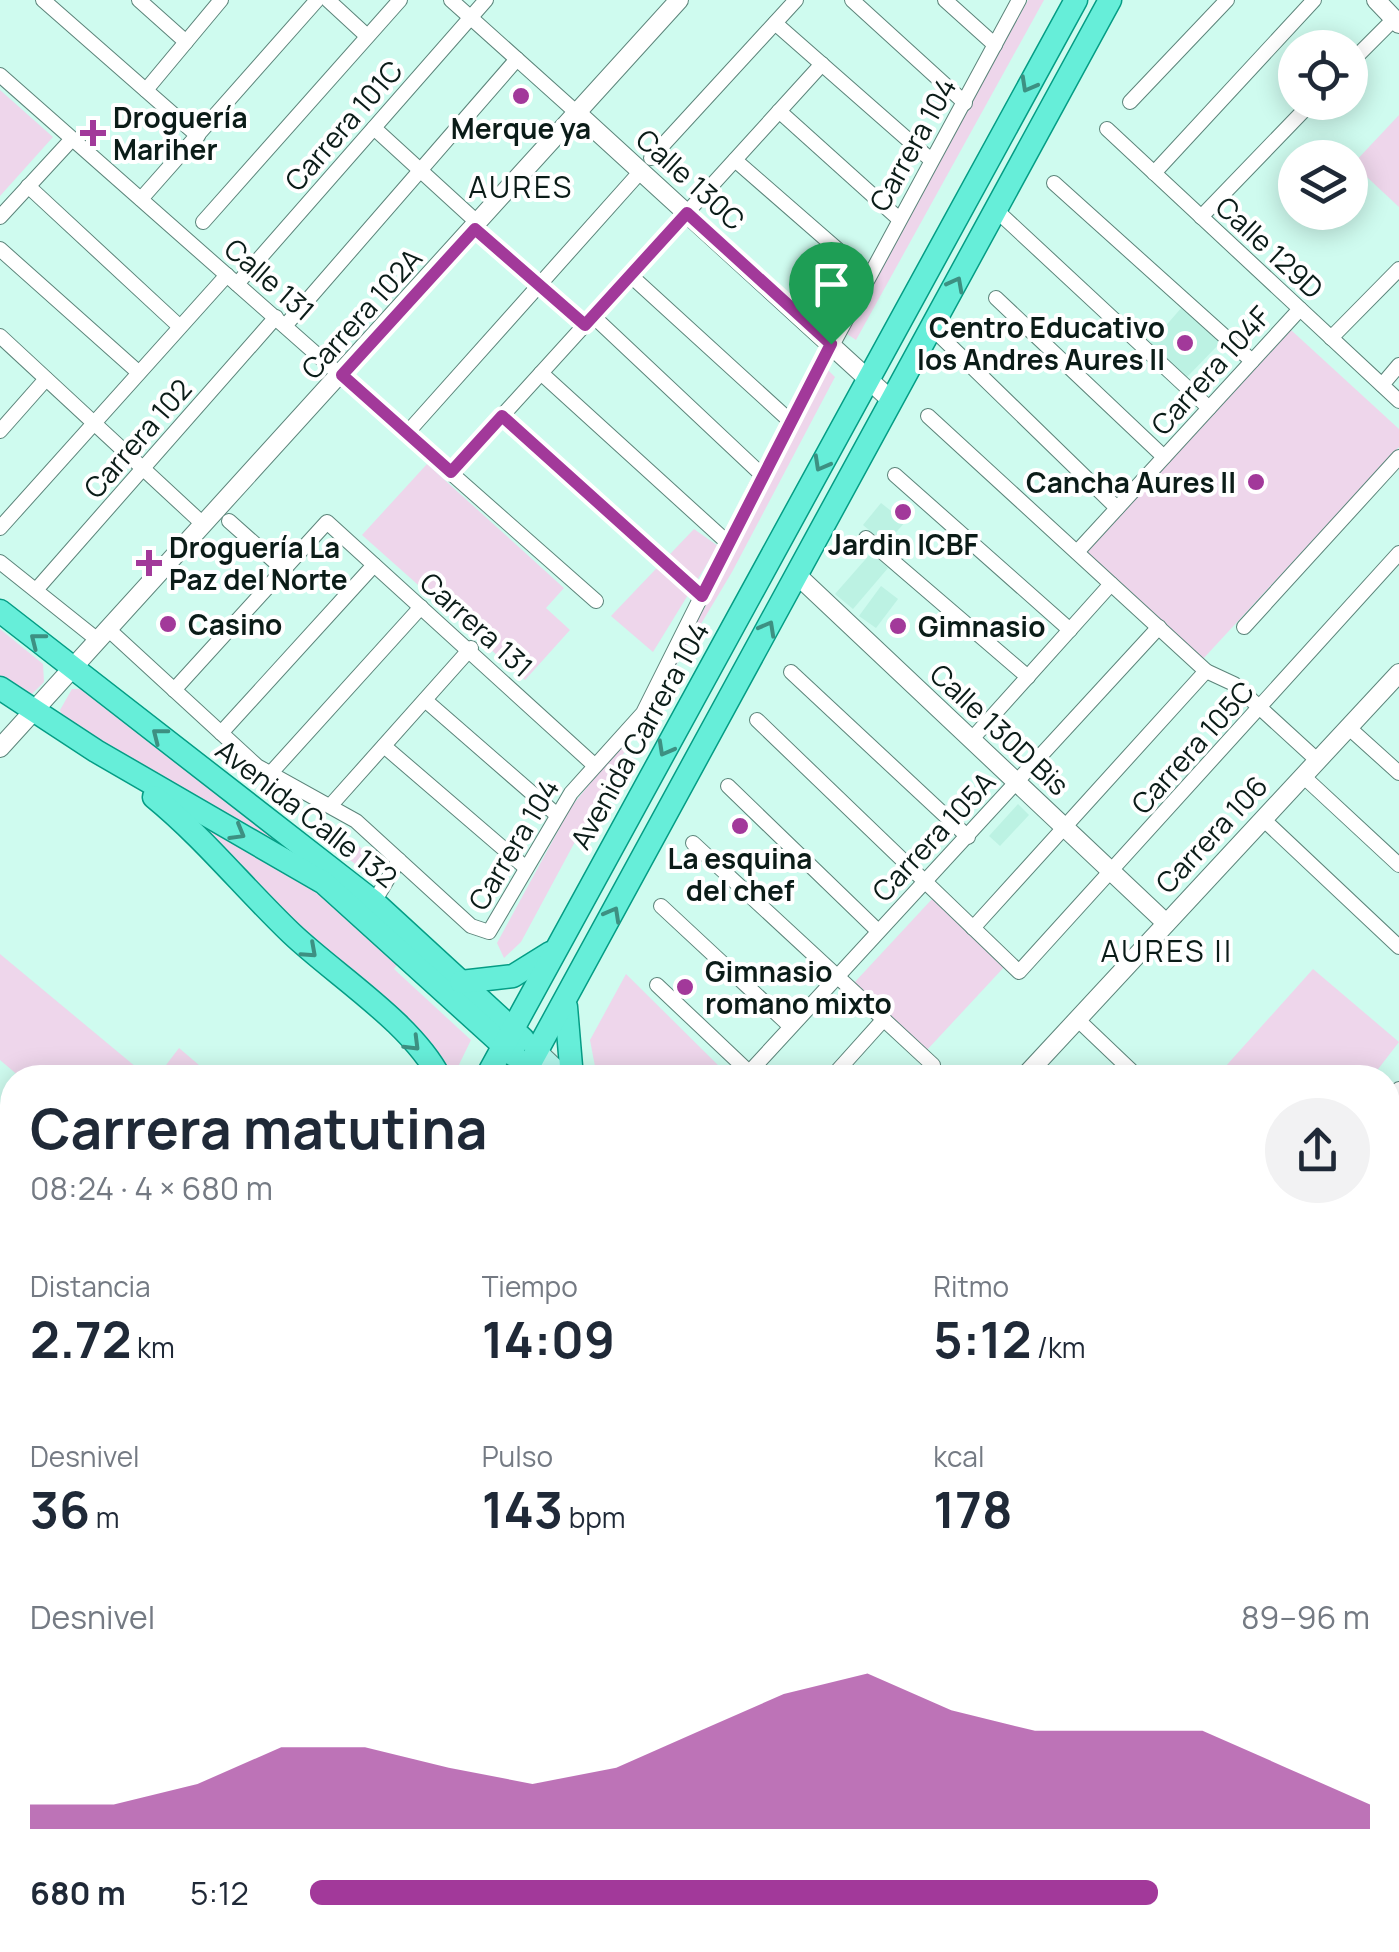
<!DOCTYPE html>
<html lang="es">
<meta charset="utf-8">
<style>
:root{--surface:#fff;--page:#f2f2f3;--text:#1f2937;--muted:#747a83;--accent:#a2399a}
body{margin:0;font-family:Manrope,sans-serif;background:var(--page);color:var(--text);height:100vh;display:flex;flex-direction:column;font-size:38px;white-space:nowrap}
*{box-sizing:border-box;margin:0}
p{font-size:32px;color:var(--muted)}
.icon{flex:none;width:55px;height:55px;fill:none;stroke:currentColor;stroke-width:2;stroke-linecap:round;stroke-linejoin:round}
.map{position:relative;flex:1;overflow:hidden}
.panel{position:absolute;left:0px;top:1065px;width:1400px;height:888px;display:flex;flex-direction:column;background:var(--surface);border-radius:40px 40px 0 0;box-shadow:0 5px 25px #0003}
.panel>*{flex:none}
.controls{position:absolute;left:1278px;top:30px;display:grid;gap:20px}
.controls a{display:grid;place-items:center;width:90px;height:90px;border-radius:50%;background:var(--surface);box-shadow:0 5px 25px #0003;font-size:50px}
.pin{position:absolute;display:grid;place-items:center;width:85px;height:85px;color:#fff;margin:-102px -42px;border-radius:50% 50% 50% 0;rotate:-45deg;box-shadow:0 0 10px #0007}
.pin .icon{rotate:45deg}
.round{display:grid;place-items:center;flex:none;width:105px;height:105px;border-radius:52px;background:var(--page)}
.summary{display:flex;align-items:center;justify-content:space-between;height:170px;padding:0 30px}
h1{font-size:55px;font-weight:700;line-height:75px}
.metrics{display:grid;grid-template-columns:repeat(3,1fr);gap:15px;height:170px;padding:10px 30px}
.metrics div{display:grid;align-content:center}
.metrics b{font-size:50px;font-weight:700}
.metrics small{font-size:28px;font-weight:400}
.metrics p{font-size:28px}
.chart{height:280px;padding:20px 30px}
.chart p{display:flex;justify-content:space-between}
.chart svg{width:100%;height:180px;margin-top:10px;fill:var(--accent);opacity:.7}
ul{padding:0 30px;list-style:none;font-size:32px}
li{display:grid;grid-template-columns:160px 120px 1fr;align-items:center;height:75px}
li i{height:25px;border-radius:12px;background:var(--accent)}
.map>svg:first-child{display:block}
.built{fill:#bcf2e3}
.green{fill:#eed6eb}
.lines{fill:none;stroke-linecap:round;stroke-linejoin:round}
.minor-casing{stroke:#5c847a;stroke-width:16}
.tertiary-casing{stroke:#5c847a;stroke-width:20}
.secondary-casing{stroke:#5c847a;stroke-width:22}
.primary-casing{stroke:#049d85;stroke-width:25}
.minor{stroke:#fff;stroke-width:14}
.tertiary{stroke:#fff;stroke-width:18}
.secondary{stroke:#b2f6ec;stroke-width:20}
.primary{stroke:#66eed9;stroke-width:22}
.oneway{stroke:#3d9082}
.route-casing{stroke:#fff;stroke-width:20}
.route{stroke:#a2399a;stroke-width:12}
.poi-dot{fill:#a2399a;stroke:#fff;stroke-width:4}
.labels{text-anchor:middle;dominant-baseline:central;stroke-width:8;stroke-linejoin:round;paint-order:stroke}
.poi-label{font-size:28px;font-weight:bold;fill:#0b1c18;stroke:#fff;text-anchor:start}
.street-label{font-size:28px;fill:#0b1c18;stroke:#fff}
.neighbourhood-label{font-size:30px;letter-spacing:2.5px;fill:#0b1c18;stroke:#fff}
</style>
<div class="map">
<svg width="1399" height="1952" viewBox="0 0 1399 1952">
<rect width="100%" height="100%" fill="#cffbef"/>
<g class="built">
<path d="M1183,306L1222,341L1186,378L1149,345Z"/>
<path d="M881,503L905,522L886,544L863,525Z"/>
<path d="M871,553L888,568L853,609L835,594Z"/>
<path d="M881,586L898,599L876,628L859,616Z"/>
<path d="M1018,804L1029,815L1000,846L989,836Z"/>
</g>
<g class="green">
<path d="M1028,0H1044L856,340L844,332Z"/>
<path d="M0,90L53,137L0,196Z"/>
<path d="M1399,115V207L1353,164Z"/>
<path d="M1291,330L1399,429V447L1203,659L1086,552Z"/>
<path d="M825,367L835,377L732,572L612,773L521,942L504,958L497,943L571,807L634,729L706,605Z"/>
<path d="M427,464L564,588L546,608L570,630L525,680L362,535Z"/>
<path d="M694,529L718,546L653,652L611,616Z"/>
<path d="M0,629L43,664L44,682L29,697L0,678Z"/>
<path d="M72,689H82L308,865L64,720L60,710Z"/>
<path d="M319,820L341,831L380,864L373,878L309,828Z"/>
<path d="M204,824L314,888L399,961L394,969L471,1040L453,1077L266,896Z"/>
<path d="M933,898L1006,965L926,1051L853,984Z"/>
<path d="M0,954L148,1077H20L0,1060Z"/>
<path d="M1313,969L1399,1042L1372,1077H1216Z"/>
<path d="M626,974L726,1073L722,1077H597L590,1040Z"/>
<path d="M179,1048L213,1077H157Z"/>
<path d="M1399,1627V1877L1388,1868V1717Z"/>
<path d="M1388,1898L1399,1908V1952H1294L1296,1940H1388Z"/>
<path d="M33,1940H164L153,1952H24Z"/>
</g>
<g class="lines">
<g class="minor-casing">
<g id="minor">
<path d="M43,0L198,136"/>
<path d="M139,0L186,42"/>
<path d="M328,0L367,36"/>
<path d="M451,0L577,113"/>
<path d="M852,0L965,103"/>
<path d="M945,0L995,45"/>
<path d="M775,23L931,160"/>
<path d="M1350,63L1394,19"/>
<path d="M0,75L596,601"/>
<path d="M146,90L221,0"/>
<path d="M1130,102L1227,0"/>
<path d="M779,111L899,219"/>
<path d="M374,128L479,224"/>
<path d="M1107,129L1399,401"/>
<path d="M651,158L796,0"/>
<path d="M735,160L868,276"/>
<path d="M1154,173L1314,0"/>
<path d="M1054,183L1252,361"/>
<path d="M28,186L179,326"/>
<path d="M141,199L317,0"/>
<path d="M996,210L1209,408"/>
<path d="M0,217L72,139"/>
<path d="M1201,217L1312,102"/>
<path d="M203,222L400,0"/>
<path d="M475,229L585,325"/>
<path d="M0,249L138,372"/>
<path d="M630,275L790,421"/>
<path d="M237,284L486,0"/>
<path d="M996,298L1164,457"/>
<path d="M593,316L762,475"/>
<path d="M285,326L517,59"/>
<path d="M932,328L1117,508"/>
<path d="M0,336L204,525"/>
<path d="M1331,338L1399,269"/>
<path d="M541,373L728,543"/>
<path d="M1382,385L1399,365"/>
<path d="M502,416L702,596"/>
<path d="M928,416L1206,671L1234,684L1317,760"/>
<path d="M0,431L46,379"/>
<path d="M407,433L641,171"/>
<path d="M451,472L822,64"/>
<path d="M895,475L1070,630"/>
<path d="M229,521L283,569"/>
<path d="M0,528L227,275"/>
<path d="M866,538L1028,677"/>
<path d="M1077,552L1300,309"/>
<path d="M0,562L99,641"/>
<path d="M36,590L276,317"/>
<path d="M1244,627L1399,457"/>
<path d="M109,630L257,766L356,821L471,926L489,932L571,793L643,713L762,475L1019,0"/>
<path d="M791,672L968,837"/>
<path d="M174,690L327,522L593,764"/>
<path d="M425,700L557,815"/>
<path d="M757,720L1019,972L1399,553"/>
<path d="M1348,727L1399,773"/>
<path d="M221,733L374,565"/>
<path d="M971,740L1111,584"/>
<path d="M384,746L526,868"/>
<path d="M269,775L421,607"/>
<path d="M1303,776L1399,865"/>
<path d="M728,786L878,931"/>
<path d="M331,805L471,648"/>
<path d="M1263,819L1399,947"/>
<path d="M693,843L933,1065L922,1078"/>
<path d="M374,902L399,860"/>
<path d="M661,906L790,1026"/>
<path d="M973,928L1206,671"/>
<path d="M657,985L749,1072"/>
<path d="M1077,1019L1139,1078"/>
<path d="M744,1078L1159,627"/>
<path d="M831,1078L884,1019"/>
<path d="M1388,1101L1399,1089"/>
<path d="M1388,1206L1399,1216"/>
<path d="M1388,1312L1399,1323"/>
<path d="M1388,1368L1399,1354"/>
<path d="M1388,1404L1399,1415"/>
<path d="M1388,1502L1399,1512"/>
<path d="M1388,1602L1399,1612"/>
<path d="M428,1940L441,1952"/>
<path d="M581,1940L594,1952"/>
<path d="M706,1940L720,1952"/>
<path d="M878,1940L892,1952"/>
<path d="M1143,1940L1157,1952"/>
<path d="M1255,1940L1269,1952"/>
<path d="M1040,1952L1051,1940"/>
<path d="M1094,1952L1104,1940"/>
</g>
</g>
<g class="tertiary-casing">
<g id="tertiary">
<path d="M1376,0L1399,24"/>
<path d="M577,113L892,401"/>
<path d="M797,575L1166,923"/>
<path d="M0,748L679,0"/>
<path d="M1023,1078L1399,673"/>
<path d="M0,1269L12,1279"/>
<path d="M1286,1952L1288,1940"/>
</g>
</g>
<g class="secondary-casing">
<g id="secondary">
<path d="M537,1052L564,1078"/>
<path d="M1388,1881L1399,1891"/>
</g>
</g>
<g class="primary-casing">
<g id="primary">
<path d="M0,611L374,902L523,1039"/>
<path d="M0,688L96,751L324,883L514,1055"/>
<path d="M154,797C204,838 244,888 291,933C335,975 412,1023 440,1078"/>
<path d="M461,982L513,976L550,953"/>
<path d="M566,1007L572,1078"/>
<path d="M486,1078L1076,0"/>
<path d="M522,1078L1110,0"/>
<path d="M0,1868L12,1851"/>
<path d="M0,1925L12,1910"/>
</g>
</g>
<use href="#minor" class="minor"/>
<use href="#tertiary" class="tertiary"/>
<use href="#secondary" class="secondary"/>
<use href="#primary" class="primary"/>
</g>
<defs><path id="oneway-chevron" d="M-2-3.5L2.5 0L-2 3.5" fill="none" stroke-width="1.6" stroke-linecap="round" stroke-linejoin="round" transform="scale(2.5)"/></defs>
<g class="oneway">
<use href="#oneway-chevron" transform="translate(1028 85) rotate(119)"/>
<use href="#oneway-chevron" transform="translate(956 284) rotate(-62)"/>
<use href="#oneway-chevron" transform="translate(821 464) rotate(119)"/>
<use href="#oneway-chevron" transform="translate(768 628) rotate(-61)"/>
<use href="#oneway-chevron" transform="translate(37 640) rotate(-142)"/>
<use href="#oneway-chevron" transform="translate(159 735) rotate(-142)"/>
<use href="#oneway-chevron" transform="translate(665 749) rotate(119)"/>
<use href="#oneway-chevron" transform="translate(238 833) rotate(30)"/>
<use href="#oneway-chevron" transform="translate(613 914) rotate(-61)"/>
<use href="#oneway-chevron" transform="translate(310 951) rotate(42)"/>
<use href="#oneway-chevron" transform="translate(413 1044) rotate(45)"/>
</g>
<g class="lines">
<g class="route-casing">
<path id="route" d="M687,213L831,344L702,596L502,416L451,472L342,375L475,229L585,325Z"/>
</g>
<use href="#route" class="route"/>
</g>
<g class="poi-dot">
<circle cx="521" cy="96" r="10"/>
<path d="M88 118h10v10h10v10h-10v10h-10v-10h-10v-10h10z"/>
<circle cx="1185" cy="343" r="10"/>
<circle cx="1256" cy="482" r="10"/>
<circle cx="903" cy="512" r="10"/>
<path d="M144 548h10v10h10v10h-10v10h-10v-10h-10v-10h10z"/>
<circle cx="168" cy="624" r="10"/>
<circle cx="898" cy="626" r="10"/>
<circle cx="740" cy="826" r="10"/>
<circle cx="685" cy="987" r="10"/>
</g>
<g class="labels">
<g class="poi-label">
<text x="113" y="117">Droguería<tspan x="113" dy="32">Mariher</tspan></text>
<text x="521" y="128" text-anchor="middle">Merque ya</text>
<text x="1165" y="327" text-anchor="end">Centro Educativo<tspan x="1165" dy="32">los Andres Aures II</tspan></text>
<text x="1236" y="482" text-anchor="end">Cancha Aures II</text>
<text x="903" y="544" text-anchor="middle">Jardin ICBF</text>
<text x="169" y="547">Droguería La<tspan x="169" dy="32">Paz del Norte</tspan></text>
<text x="188" y="624">Casino</text>
<text x="918" y="626">Gimnasio</text>
<text x="740" y="858" text-anchor="middle">La esquina<tspan x="740" dy="32">del chef</tspan></text>
<text x="705" y="971">Gimnasio<tspan x="705" dy="32">romano mixto</tspan></text>
</g>
<g class="street-label">
<text transform="translate(343 125) rotate(-49)">Carrera 101C</text>
<text transform="translate(912 144) rotate(-61)">Carrera 104</text>
<text transform="translate(691 179) rotate(42)">Calle 130C</text>
<text transform="translate(1270 247) rotate(43)">Calle 129D</text>
<text transform="translate(270 279) rotate(41)">Calle 131</text>
<text transform="translate(361 313) rotate(-48)">Carrera 102A</text>
<text transform="translate(1210 370) rotate(-48)">Carrera 104F</text>
<text transform="translate(137 438) rotate(-49)">Carrera 102</text>
<text transform="translate(477 624) rotate(42)">Carrera 131</text>
<text transform="translate(1000 729) rotate(43)">Calle 130D Bis</text>
<text transform="translate(639 735) rotate(-61)">Avenida Carrera 104</text>
<text transform="translate(1192 747) rotate(-48)">Carrera 105C</text>
<text transform="translate(307 813) rotate(38)">Avenida Calle 132</text>
<text transform="translate(1211 834) rotate(-47)">Carrera 106</text>
<text transform="translate(933 836) rotate(-47)">Carrera 105A</text>
<text transform="translate(513 844) rotate(-59)">Carrera 104</text>
</g>
<g class="neighbourhood-label">
<text x="521" y="186">AURES</text>
<text x="1167" y="950">AURES II</text>
</g>
</g>
</svg>
<div class="controls">
<a><svg class="icon" aria-label="locate" viewBox="0 0 24 24"><circle cx="12" cy="12" r="6"/><path d="M12 2v4M12 18v4M2 12h4M18 12h4"/></svg></a>
<a><svg class="icon" aria-label="layers" viewBox="0 0 24 24"><path d="M12 4l9 5-9 5-9-5zM3 14l9 5 9-5"/></svg></a>
</div>
<div class="pin" style="left:831px;top:344px;background:#1e9e55"><svg class="icon" aria-label="arrive" viewBox="0 0 24 24"><path d="M6 21V4h12l-3 4 3 4H6"/></svg></div>
<section class="panel">
<div class="summary"><div><h1>Carrera matutina</h1><p>08:24 · 4 × 680 m</p></div><a class="round"><svg class="icon" aria-label="share" viewBox="0 0 24 24"><path d="M12 15V3M7 8l5-5 5 5M5 13v7h14v-7"/></svg></a></div>
<div class="metrics">
<div><p>Distancia</p><b>2.72<small> km</small></b></div>
<div><p>Tiempo</p><b>14:09</b></div>
<div><p>Ritmo</p><b>5:12<small> /km</small></b></div>
</div>
<div class="metrics">
<div><p>Desnivel</p><b>36<small> m</small></b></div>
<div><p>Pulso</p><b>143<small> bpm</small></b></div>
<div><p>kcal</p><b>178</b></div>
</div>
<div class="chart"><p><span>Desnivel</span>89–96 m</p>
<svg viewBox="0 0 160 44" preserveAspectRatio="none"><path d="M0 44V38L10 38L20 33L30 24L40 24L50 29L60 33L70 29L80 20L90 11L100 6L110 15L120 20L130 20L140 20L150 29L160 38V44z"/></svg>
</div>
<ul>
<li><b>680 m</b>5:12<i style="width:80%"></i></li>
</ul>
</section>
</div>
